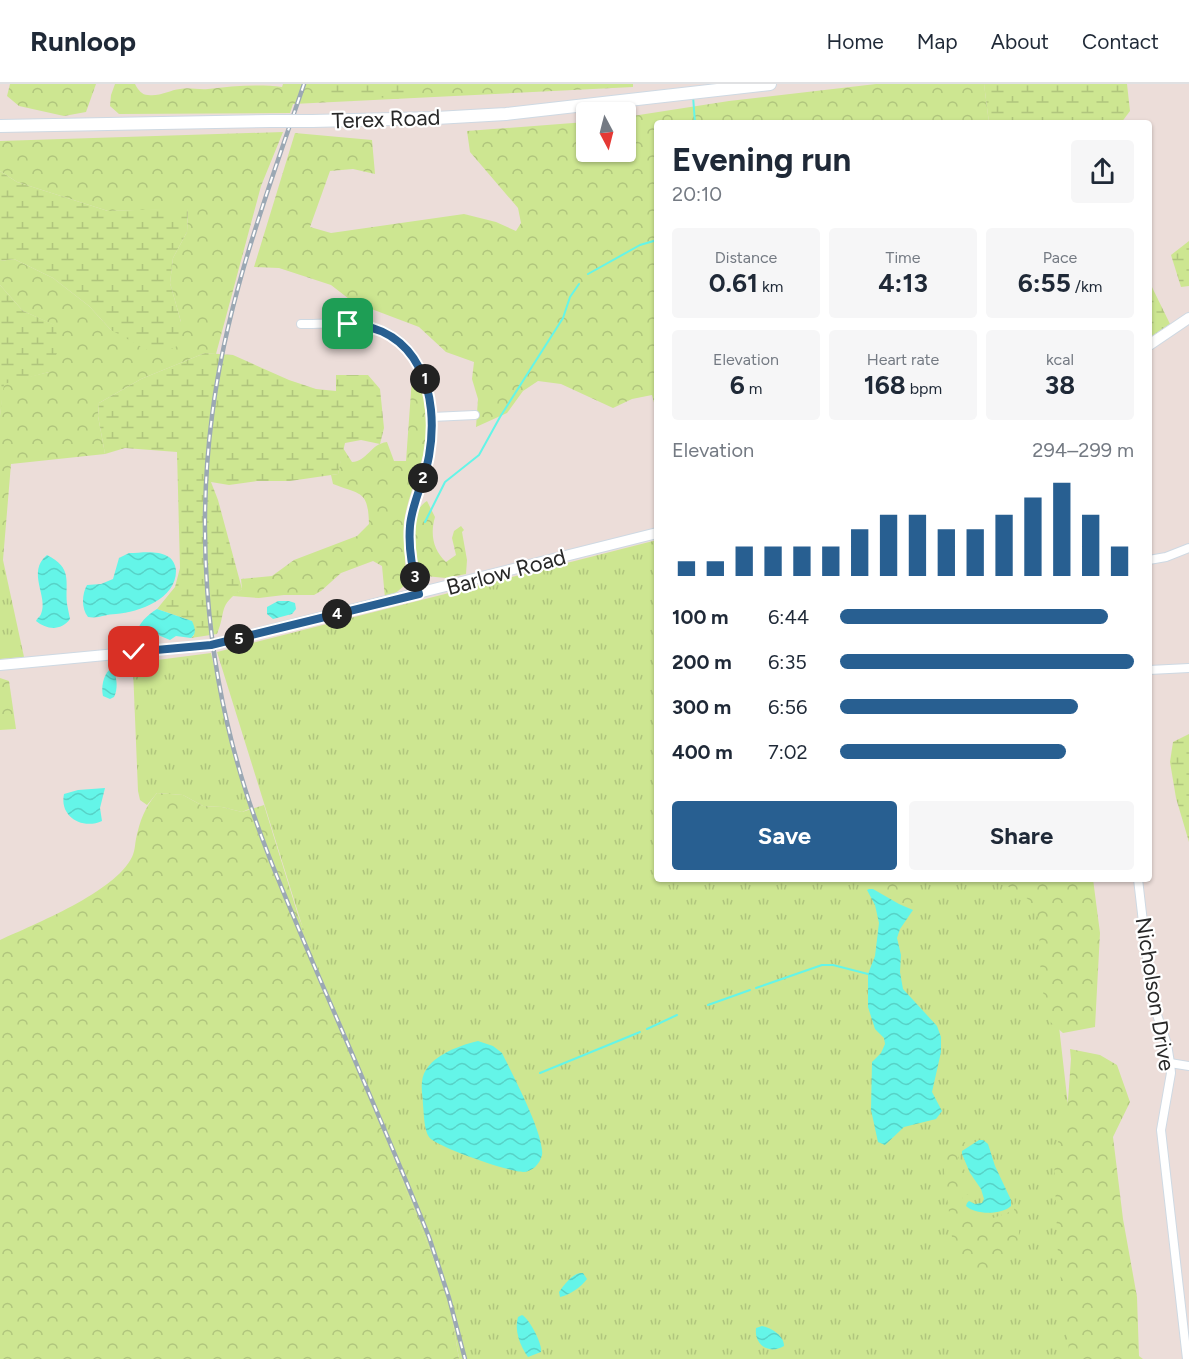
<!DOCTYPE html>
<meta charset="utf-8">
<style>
:root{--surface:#fff;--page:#f6f6f7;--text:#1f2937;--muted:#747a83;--line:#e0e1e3;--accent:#285f91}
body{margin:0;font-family:Figtree,sans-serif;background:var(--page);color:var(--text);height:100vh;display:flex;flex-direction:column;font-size:22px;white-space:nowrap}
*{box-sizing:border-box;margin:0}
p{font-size:20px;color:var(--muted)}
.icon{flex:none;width:33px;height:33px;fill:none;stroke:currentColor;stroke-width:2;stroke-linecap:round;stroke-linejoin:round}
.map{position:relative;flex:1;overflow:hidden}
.drawer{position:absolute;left:654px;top:36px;width:498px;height:762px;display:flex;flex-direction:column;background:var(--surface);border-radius:6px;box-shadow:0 2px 4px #0004}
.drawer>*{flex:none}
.needle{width:39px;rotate:173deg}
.controls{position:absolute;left:576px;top:18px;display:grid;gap:12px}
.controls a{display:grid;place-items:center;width:60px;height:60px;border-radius:6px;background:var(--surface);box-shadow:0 2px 4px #0004;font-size:30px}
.pin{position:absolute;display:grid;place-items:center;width:51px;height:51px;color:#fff;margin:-26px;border-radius:12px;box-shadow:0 3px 9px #0006}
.km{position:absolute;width:30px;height:30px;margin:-15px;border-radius:50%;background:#222;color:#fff;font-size:16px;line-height:30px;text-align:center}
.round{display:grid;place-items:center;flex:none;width:63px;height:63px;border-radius:6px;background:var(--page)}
.headline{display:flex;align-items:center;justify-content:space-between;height:102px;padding:0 18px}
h1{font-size:33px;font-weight:700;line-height:45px}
.stats{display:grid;grid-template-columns:repeat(3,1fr);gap:9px;height:102px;padding:6px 18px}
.stats div{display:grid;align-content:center;border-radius:6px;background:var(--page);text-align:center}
.stats b{font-size:26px;font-weight:700}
.stats small{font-size:16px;font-weight:400}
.stats p{font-size:16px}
.chart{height:168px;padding:12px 18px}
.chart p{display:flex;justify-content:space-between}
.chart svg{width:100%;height:108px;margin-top:6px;stroke:var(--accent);stroke-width:6}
.cta{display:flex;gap:12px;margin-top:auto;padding:12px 18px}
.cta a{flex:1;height:69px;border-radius:6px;background:var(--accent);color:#fff;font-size:24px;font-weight:700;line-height:69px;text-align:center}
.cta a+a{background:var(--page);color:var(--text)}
ul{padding:0 18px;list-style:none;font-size:20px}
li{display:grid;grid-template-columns:96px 72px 1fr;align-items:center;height:45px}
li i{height:15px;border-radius:8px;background:var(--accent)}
header{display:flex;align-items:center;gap:36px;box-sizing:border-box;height:84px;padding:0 30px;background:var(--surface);border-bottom:2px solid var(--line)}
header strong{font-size:28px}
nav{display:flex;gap:33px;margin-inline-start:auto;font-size:21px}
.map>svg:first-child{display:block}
.grass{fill:url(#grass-tufts)}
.forest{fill:url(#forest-crowns)}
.wetland{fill:url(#wetland-marsh)}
.water{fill:url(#water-waves)}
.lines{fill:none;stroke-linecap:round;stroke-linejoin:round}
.stream{stroke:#64f5e8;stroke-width:2}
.minor-casing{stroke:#ced9e3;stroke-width:10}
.tertiary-casing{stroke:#ced9e3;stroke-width:12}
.secondary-casing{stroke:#ced9e3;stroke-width:14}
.minor{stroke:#fff;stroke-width:8}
.tertiary{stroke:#fff;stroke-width:10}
.secondary{stroke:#fff;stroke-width:12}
.rail-casing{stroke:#9ba8b4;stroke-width:4.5}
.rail{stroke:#fff;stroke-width:2;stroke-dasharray:7;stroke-linecap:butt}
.secondary-bridge-casing{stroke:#ced9e3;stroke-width:14;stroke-linecap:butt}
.secondary-bridge{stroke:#fff;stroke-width:12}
.route-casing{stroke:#fff;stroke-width:12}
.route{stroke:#285f91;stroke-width:8}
.labels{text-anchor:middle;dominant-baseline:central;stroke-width:4.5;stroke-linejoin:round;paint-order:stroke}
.street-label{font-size:22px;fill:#282828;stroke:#fff}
</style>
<header>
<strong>Runloop</strong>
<nav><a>Home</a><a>Map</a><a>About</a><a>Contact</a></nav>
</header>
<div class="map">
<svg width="1189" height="1275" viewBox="0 0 1189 1275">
<defs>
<pattern id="grass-tufts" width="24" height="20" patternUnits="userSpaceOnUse" patternTransform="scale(1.5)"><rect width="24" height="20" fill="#cde691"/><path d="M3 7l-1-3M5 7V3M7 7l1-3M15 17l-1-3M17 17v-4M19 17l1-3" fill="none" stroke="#b0c57d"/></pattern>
<pattern id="forest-crowns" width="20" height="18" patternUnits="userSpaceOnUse" patternTransform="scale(1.5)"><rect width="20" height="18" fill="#cde691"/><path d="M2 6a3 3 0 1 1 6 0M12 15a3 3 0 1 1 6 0" fill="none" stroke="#b0c57d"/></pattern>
<pattern id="wetland-marsh" width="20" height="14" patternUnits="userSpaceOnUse" patternTransform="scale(1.5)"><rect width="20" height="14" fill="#cde691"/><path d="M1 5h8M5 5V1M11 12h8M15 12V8" fill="none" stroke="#b0c57d"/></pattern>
<pattern id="water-waves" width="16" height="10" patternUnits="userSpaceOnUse" patternTransform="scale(1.5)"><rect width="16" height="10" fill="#64f5e8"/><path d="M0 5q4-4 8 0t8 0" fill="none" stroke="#57d2c7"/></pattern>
</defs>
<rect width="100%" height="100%" fill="#ecddd9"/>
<g class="grass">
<path d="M657,456V795H1053L1057,925L1097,1275H459L449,1214L354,974L314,880L217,568Z"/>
<path d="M0,476H3L24,573L0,575Z"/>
<path d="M211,569L237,679L251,724L242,728L222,723L203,722L183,711L157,709L147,721L140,716L138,707L133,585L142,578Z"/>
</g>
<g class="forest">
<path d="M10,0H96L86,28L64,32L19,22L7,12Z"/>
<path d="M115,0H135C138,6 142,11 148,11C159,13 170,6 180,5C189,3 198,6 208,5C232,2 259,0 282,3L283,0H633V3L293,20L290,29L119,30L110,22L111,11Z"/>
<path d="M876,0H984L989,39H657V330L652,311L632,315L613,324L561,300L538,297L523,307L507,329L476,343L478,315L472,295L474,278L446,268L419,243L353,218L331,201L279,184L254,183L295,49L372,56L375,90L353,85L330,87L310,143L331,149L464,130L496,138L516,147L521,139L518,124L470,68L467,47L586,38V68H626V33L729,17Z"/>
<path d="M283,48L261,102L216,270L205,269L141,295L99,319L98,332L105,370L11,380L3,476H0V332L3,299L49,288L54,241L23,227L0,201V177L14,175L53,194L89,222L111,246L181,238L170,199L173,174L187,148L188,125L108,127L17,98L0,87V57Z"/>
<path d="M412,294L421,297C424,315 427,335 426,353C424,382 408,408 404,438C402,459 408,480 404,502L392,512L385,514L382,482L373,477L341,489L321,507L314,511H284L259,514L232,512L242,505L241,495L272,492L294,476L357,452L369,440C368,406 361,411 333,400L331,391L338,390L343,364L352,378C368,377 370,360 387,358L394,377H406Z"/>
<path d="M427,417L435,433C430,450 433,466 446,478L456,471L452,454L454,447L461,442L464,446L462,448L467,476L466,490L446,494L425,492L418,484C417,464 407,429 427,417Z"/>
<path d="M0,594L9,597L16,645L0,646Z"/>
<path d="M157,709L183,711L203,722L222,723L242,728L264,721L298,831L449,1214L459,1275H0V856C35,840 115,808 132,773C135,767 135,760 136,755C140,736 145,723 157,709Z"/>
<path d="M856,795H914L916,818L907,824L896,815Z"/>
<path d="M996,795H1093L1100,849L1095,943L1063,949L1046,934L1040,879L1039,835L1028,815Z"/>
<path d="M1070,965L1100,971L1117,981L1130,1018L1113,1053L1123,1135L1137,1213L1139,1272L1143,1275H1070L1058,1171L1054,1075L1068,1016L1071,975Z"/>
<path d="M960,1055L970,1062L958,1073L977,1111H963L960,1123C978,1142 993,1135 1014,1126L1017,1113C1020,1130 1022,1153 1013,1170C1008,1180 995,1185 986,1190L975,1186L963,1176L953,1162L943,1078L949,1067Z"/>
</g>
<g class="wetland">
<path d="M329,0H421L398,15L331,9Z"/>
<path d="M984,0H1127L1130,27L1121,39H989Z"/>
<path d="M0,87L17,98L108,127L188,124L187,148L173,174L170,199L181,238L177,262L158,272L111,246L89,222L53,194L14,175L0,177Z"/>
<path d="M1189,157V202L1181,203L1171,171Z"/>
<path d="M1149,197L1170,240L1149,254Z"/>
<path d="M0,201L23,227L55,241L59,264L49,288L4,300L0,332Z"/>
<path d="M205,269L233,271L289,296L316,305L336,307V291H368L380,305L384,344L380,360L361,356L345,359L338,390L290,397H257L229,401L211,398L218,416L242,505C217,523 227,526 217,550L191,554L194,551L192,537L157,525L175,503L180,484L177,368L125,364L105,370L98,332L99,319L141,295Z"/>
<path d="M1189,650V758L1176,714L1170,678L1173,658Z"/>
</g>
<g class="water">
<path d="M129,469C140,469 157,466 167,472C172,474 176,481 176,487C176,515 139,528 116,530C106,530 98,535 88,533C81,524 82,510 87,501L101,500L113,495L119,474Z"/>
<path d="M47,471C73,484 65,497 67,520C68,525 69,530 70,535C61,547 47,546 36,537C37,534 40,533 41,530C49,513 26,488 47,471Z"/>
<path d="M278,517H289L295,519L296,525L292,530L273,535L267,530V523Z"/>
<path d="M157,525L192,537C195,544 197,549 191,554L176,552L170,556L158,551L137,554L135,551C140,538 146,532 157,525Z"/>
<path d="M109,586L114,587C117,595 118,605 114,613L110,615L103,612C101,604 103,592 109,586Z"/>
<path d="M105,704L100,724L102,737C83,746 59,733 64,710L78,706Z"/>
<path d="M869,805H873L899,820L913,826L900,845L897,854L901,871L900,888L903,905L937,942L941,953V968L932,1008L942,1027L936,1035L904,1043L885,1061L878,1058L871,1026L872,978L881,969L885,960L884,954L875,945L868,923V890L875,872L879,839L875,821L867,806Z"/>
<path d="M478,957L493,962L502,969C512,989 545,1052 542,1071C540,1080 532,1088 523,1088C510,1088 436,1063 429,1053C424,1046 424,1030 423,1021C423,1014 421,1006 422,998C424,974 457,962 478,957Z"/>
<path d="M979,1056H983L988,1060L995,1082L1011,1116V1122C1002,1131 975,1131 966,1122L967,1119L969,1117L975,1120L982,1119L984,1115L981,1105L970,1089L962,1070V1067Z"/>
<path d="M580,1189H583L587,1195C581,1203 570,1211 560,1213L559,1208C564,1201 571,1191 580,1189Z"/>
<path d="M522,1231C529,1234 543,1261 541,1268L528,1273C520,1262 514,1246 518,1233Z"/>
<path d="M762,1242C772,1244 784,1252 784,1262C769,1271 754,1261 756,1244Z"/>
</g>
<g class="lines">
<g class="stream">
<path d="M693,12L695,39"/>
<path d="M588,190L640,161L657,156"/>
<path d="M425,438L445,398L479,371L500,333L563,234L570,213L579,200"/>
<path d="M756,904L822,881H833L868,890"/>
<path d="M708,921L750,906"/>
<path d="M647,945L677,931"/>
<path d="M540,989L640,948"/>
</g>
<g class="minor-casing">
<g id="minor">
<path d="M301,240C325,240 352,237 375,244C427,261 438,324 429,372C425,396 412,418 410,442C408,466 413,488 419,510"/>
<path d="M432,333L475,331"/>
<path d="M1149,476L1166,473L1189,464"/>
<path d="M1149,586L1189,584"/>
<path d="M1138,795L1152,916L1167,960L1170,979L1171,989L1161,1046L1187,1275"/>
<path d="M1170,979L1189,982"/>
</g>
</g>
<g class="tertiary-casing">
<g id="tertiary">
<path d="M1149,261L1189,234"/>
<path d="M0,581L211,561L657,449"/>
</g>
</g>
<g class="secondary-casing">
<g id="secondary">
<path d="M312,37L436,34L506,30L770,0"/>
<path d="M0,42L271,37"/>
</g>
</g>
<use href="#minor" class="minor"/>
<use href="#tertiary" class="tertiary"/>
<use href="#secondary" class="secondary"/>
<g class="rail-casing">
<path id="rail" d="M304,0C267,109 226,218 212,332C197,448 206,569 238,681C257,749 286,814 313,879C352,970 392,1061 429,1153L449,1214L465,1275"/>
</g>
<use href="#rail" class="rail"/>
<g class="secondary-bridge-casing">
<path id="secondary-bridge" d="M271,37H312"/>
</g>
<use href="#secondary-bridge" class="secondary-bridge"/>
</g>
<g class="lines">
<g class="route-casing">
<path id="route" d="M134,568L211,561L419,510C413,488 408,466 410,442C412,418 425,396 429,372C440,310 419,243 348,240"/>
</g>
<use href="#route" class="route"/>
</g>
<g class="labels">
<g class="street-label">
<text transform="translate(386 35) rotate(-2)">Terex Road</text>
<text transform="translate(506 488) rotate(-15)">Barlow Road</text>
<text transform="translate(1155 910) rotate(81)">Nicholson Drive</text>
</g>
</g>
</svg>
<div class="controls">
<a><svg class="needle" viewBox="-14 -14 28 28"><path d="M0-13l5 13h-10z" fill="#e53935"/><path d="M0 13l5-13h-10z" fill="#747a83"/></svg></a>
</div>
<div class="pin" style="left:348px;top:240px;background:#1e9e55"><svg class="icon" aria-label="arrive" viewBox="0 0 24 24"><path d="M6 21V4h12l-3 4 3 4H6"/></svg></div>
<div class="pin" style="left:134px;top:568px;background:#d93025"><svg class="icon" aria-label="check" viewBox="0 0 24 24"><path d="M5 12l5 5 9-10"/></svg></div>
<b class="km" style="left:425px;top:295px">1</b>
<b class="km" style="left:423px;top:394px">2</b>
<b class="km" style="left:415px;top:493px">3</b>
<b class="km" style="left:337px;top:530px">4</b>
<b class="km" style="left:239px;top:555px">5</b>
<section class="drawer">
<div class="headline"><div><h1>Evening run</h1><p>20:10</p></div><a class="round"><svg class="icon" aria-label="share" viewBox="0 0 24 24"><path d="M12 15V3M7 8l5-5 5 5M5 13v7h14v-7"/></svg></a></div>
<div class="stats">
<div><p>Distance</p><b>0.61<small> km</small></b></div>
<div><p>Time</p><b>4:13</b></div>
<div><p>Pace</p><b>6:55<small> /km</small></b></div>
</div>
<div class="stats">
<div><p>Elevation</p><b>6<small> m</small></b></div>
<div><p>Heart rate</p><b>168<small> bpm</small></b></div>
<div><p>kcal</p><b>38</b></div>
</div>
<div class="chart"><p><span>Elevation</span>294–299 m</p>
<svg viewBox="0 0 160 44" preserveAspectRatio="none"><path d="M5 44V38M15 44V38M25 44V32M35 44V32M45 44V32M55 44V32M65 44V25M75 44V19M85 44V19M95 44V25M105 44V25M115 44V19M125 44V12M135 44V6M145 44V19M155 44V32"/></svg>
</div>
<ul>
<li><b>100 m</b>6:44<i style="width:91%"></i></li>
<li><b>200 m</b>6:35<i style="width:100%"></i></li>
<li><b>300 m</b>6:56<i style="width:81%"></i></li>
<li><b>400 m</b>7:02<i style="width:77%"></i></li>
</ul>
<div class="cta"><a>Save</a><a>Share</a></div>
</section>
</div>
